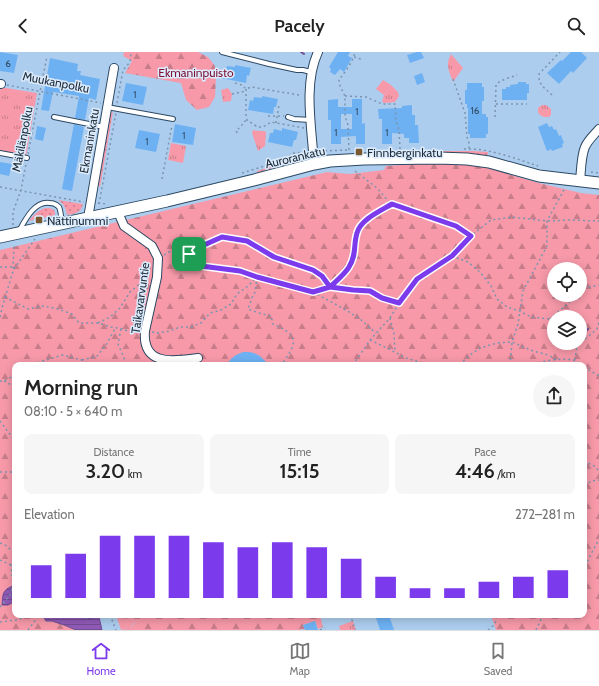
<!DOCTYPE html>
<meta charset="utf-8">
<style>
:root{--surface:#fff;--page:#f6f6f6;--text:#222;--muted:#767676;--line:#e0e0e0;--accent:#7c3aed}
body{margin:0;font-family:Cabin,sans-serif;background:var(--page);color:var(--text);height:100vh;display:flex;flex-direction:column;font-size:15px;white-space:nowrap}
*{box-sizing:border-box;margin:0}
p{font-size:13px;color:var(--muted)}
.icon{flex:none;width:22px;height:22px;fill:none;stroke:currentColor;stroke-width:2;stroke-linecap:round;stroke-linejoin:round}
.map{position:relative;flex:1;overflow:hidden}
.sheet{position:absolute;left:12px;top:310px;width:575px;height:256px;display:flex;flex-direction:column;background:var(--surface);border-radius:8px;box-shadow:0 2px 10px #0003}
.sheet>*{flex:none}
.tools{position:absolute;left:547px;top:210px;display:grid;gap:8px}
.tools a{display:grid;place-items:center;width:40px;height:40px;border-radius:50%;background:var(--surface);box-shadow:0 2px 10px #0003;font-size:20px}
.pin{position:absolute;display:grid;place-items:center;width:34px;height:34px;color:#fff;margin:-17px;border-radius:8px;box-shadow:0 2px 6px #0006}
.round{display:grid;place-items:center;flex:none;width:42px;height:42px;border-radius:21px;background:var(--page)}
.summary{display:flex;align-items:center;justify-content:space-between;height:68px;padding:0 12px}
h1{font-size:22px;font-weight:600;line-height:30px}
.stats{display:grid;grid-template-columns:repeat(3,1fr);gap:6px;height:68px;padding:4px 12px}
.stats div{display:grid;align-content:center;border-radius:8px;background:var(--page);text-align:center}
.stats b{font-size:20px;font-weight:600}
.stats small{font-size:11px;font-weight:400}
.stats p{font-size:11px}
.chart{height:112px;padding:8px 12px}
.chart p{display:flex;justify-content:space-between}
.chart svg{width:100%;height:72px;margin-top:4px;stroke:var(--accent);stroke-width:6}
header{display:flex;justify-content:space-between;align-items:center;height:52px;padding:0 12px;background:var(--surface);font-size:18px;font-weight:600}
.tabs{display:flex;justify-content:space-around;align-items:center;height:56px;border-top:1px solid var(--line);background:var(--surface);font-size:11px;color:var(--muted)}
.tabs a{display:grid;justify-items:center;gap:2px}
.tabs .on{color:var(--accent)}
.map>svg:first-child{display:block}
.grass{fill:url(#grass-dots)}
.forest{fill:url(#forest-firs);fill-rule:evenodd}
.park{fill:url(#park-tufts)}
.pitch{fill:#f799a9}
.water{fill:url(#water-rules);stroke:#6f4e92}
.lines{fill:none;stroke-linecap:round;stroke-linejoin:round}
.stream{stroke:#6f4e92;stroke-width:2}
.building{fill:#6eb1f3;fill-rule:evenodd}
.lane-casing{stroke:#2c4863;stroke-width:6}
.street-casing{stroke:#2c4863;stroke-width:10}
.secondary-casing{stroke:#2c4863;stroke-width:13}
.path{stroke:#7b94ae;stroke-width:1.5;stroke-dasharray:2 3;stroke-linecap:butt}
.lane{stroke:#fff;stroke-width:4}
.street{stroke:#fff;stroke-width:8}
.secondary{stroke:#fff;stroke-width:11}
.route-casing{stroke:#fff;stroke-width:8}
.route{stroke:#7c3aed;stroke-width:5}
.poi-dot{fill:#79572f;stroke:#dcecfd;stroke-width:1.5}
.labels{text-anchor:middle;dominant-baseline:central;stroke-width:3;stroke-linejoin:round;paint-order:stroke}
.number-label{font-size:10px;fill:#344f69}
.park-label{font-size:12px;fill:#7e1134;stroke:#dcecfd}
.street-label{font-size:12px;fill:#212e3b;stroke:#dcecfd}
.poi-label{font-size:12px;fill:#212e3b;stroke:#dcecfd;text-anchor:start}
</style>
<header><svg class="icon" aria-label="back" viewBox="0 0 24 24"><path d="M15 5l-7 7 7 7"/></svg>Pacely<svg class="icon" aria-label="search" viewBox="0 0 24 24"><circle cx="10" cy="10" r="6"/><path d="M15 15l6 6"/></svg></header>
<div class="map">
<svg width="599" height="578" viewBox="0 0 599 578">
<defs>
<pattern id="grass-dots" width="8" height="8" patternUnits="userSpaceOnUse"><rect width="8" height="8" fill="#f799a9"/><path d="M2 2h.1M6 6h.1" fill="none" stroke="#c87d8b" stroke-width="1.8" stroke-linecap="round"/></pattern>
<pattern id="forest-firs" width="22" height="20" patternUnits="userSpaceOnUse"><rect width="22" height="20" fill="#f799a9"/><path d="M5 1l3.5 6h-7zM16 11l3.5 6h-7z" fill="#c87d8b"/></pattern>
<pattern id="park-tufts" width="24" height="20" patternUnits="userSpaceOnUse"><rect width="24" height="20" fill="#f799a9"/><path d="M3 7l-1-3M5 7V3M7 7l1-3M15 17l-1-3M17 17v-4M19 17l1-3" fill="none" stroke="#c87d8b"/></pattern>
<pattern id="water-rules" width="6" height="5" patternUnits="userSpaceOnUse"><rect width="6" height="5" fill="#905bb7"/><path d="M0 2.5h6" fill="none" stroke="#754c96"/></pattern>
</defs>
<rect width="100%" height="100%" fill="#adcdee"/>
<g class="grass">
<path d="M113,60L100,135L98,133L111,61Z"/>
<path d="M441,99H473L488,100L487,105L441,101Z"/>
<path d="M306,101L299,107L257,121V119L282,111L294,103Z"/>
<path d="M58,148L83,152C81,161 74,162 67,163C66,156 64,152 58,148Z"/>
<path d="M45,156C50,156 56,156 55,163L43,166L42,164L37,165V167L29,169C34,163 37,159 45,156Z"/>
</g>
<g class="forest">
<path d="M124,0H198L208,5L215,14L216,26L215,45L209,55L197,58L186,48L181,31L125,21L132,9L123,4Z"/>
<path d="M432,111L470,113L488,116L539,131L581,141L599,143V578H496L491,563H584V313H15V563H43C44,565 43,567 46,569C48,570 51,569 53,569C61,572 69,574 76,578H0V198L327,120L350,122L384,118L386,114ZM554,217H580V243H554ZM554,265H580V291H554Z"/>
<path d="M132,563H300L301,566L309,563H320L323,575L318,577L315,569L303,573L305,578L302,577L300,578H122L130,576L135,571Z"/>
</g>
<g class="park">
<path d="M451,2L463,16L453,30C449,19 445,13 451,2Z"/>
<path d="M391,33L398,40L399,44L395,50L385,51L382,50L384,43Z"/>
<path d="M0,35L37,41L26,104L0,99Z"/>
<path d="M228,36L232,42L231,49L223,50L221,38Z"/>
<path d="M542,53H546L551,57V63L549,65H544L540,63L538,60V56Z"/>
<path d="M253,78L260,79H265L266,81L265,94L258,99L252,81Z"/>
<path d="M171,91L186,94L183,111L168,108Z"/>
<path d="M116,563H132L135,570L130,576L121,578Z"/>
<path d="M353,569L356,578H340L339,574Z"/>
</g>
<path class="pitch" d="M383,28L391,33L384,43L376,37Z"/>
<g class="water">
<path d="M13,534L15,538L14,550L8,553H2C3,542 2,538 13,534Z"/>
<path d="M43,563H84L85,564L84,566L86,567L99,565L102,578H76L64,573L52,569H46L44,566Z"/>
</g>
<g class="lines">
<g class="stream">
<path d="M301,0L304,2"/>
<path d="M580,286L588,277"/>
<path d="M575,292L576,291"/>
</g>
</g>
<g class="building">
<path d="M0,0L18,3L14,21L0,19Z"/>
<path d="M338,0H350L348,4L352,6L344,20L340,17L335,23L330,20L331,17L329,15Z"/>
<path d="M417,0H421L424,6L410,11L407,3Z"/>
<path d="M571,0H581L587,6L573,21L571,19L559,32L547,21L561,8L562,9Z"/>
<path d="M50,6L78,12L77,19H81L80,23L100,27L96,48L89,46L85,68L75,66L79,44L53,40L49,59L41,58Z"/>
<path d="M235,13L251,16L249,24L247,23L246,31L221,26L223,16L226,17L227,14L235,15Z"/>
<path d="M422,21L425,30L417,33L414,24Z"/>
<path d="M518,30H526V32H529V41H527V48H502V37H506V35H510V33L518,32Z"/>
<path d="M126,31L147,35L143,53L122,49Z"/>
<path d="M467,31H482V35H484V49H482V62H486V65H488V82H486V86H470V82H468V56H467V52H465V38H467Z"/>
<path d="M262,44L278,47L276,55H274L273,62L248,58L250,48L253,49L254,45L262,46Z"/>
<path d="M338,47V55H352V47H362V72L365,71V92H356V84L341,85V92H331V68H328V48ZM341,62H352V77H341Z"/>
<path d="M412,53V63H415V73H418L419,91H409V86H404V82L392,81V92H382V67H379L378,57L402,56V54Z"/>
<path d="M547,71L549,75L552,74L554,78L556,77L559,84L561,83L564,91L562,92L563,95L552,99L551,97L547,99L538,75Z"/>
<path d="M74,72L84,75L72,139L62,137Z"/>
<path d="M175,72L196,76L193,93L172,90Z"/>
<path d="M37,74L46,76L43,89L35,87Z"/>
<path d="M282,76L298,80L296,88H294L292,95L268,90L270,81H273L274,77L282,79Z"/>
<path d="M139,78L160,82L156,100L135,96Z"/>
<path d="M0,110L12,112L9,124L0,122Z"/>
<path d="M249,300L254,301L260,304L269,313H226L231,307L236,303L243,300Z"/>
<path d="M375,563H389L394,578H380Z"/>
<path d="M315,569L318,578H305L303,573Z"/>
</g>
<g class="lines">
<g class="lane-casing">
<g id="lane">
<path d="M222,0L269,12L297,18H303L311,20"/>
<path d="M107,55L173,67"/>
<path d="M54,65L104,75"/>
<path d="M288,65L294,67L311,68"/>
<path d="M0,101L27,106"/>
<path d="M19,179C25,168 35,148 50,151C53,151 57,153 59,155C61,159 61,166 62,171"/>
</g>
</g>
<g class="street-casing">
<g id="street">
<path d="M0,32H1"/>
<path d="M314,112C312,77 303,32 318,0"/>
<path d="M580,130C581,119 581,104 585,95C588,88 594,83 599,77"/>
<path d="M118,160L124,174L152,194L158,206L157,225L145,279C142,315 174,309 198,306"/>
<path d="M88,166L114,16"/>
</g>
</g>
<g class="secondary-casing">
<path id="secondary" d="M0,185L167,149L254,128L314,112L330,109L364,107L438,106L467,107L489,110L539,124L599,131"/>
</g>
<g class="path">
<path d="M354,5L361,7"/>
<path d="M453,27L465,61L467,85L469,91V97"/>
<path d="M235,31L242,33L246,37L251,35L299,43"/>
<path d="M7,33L101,51"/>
<path d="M246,37V63L247,68C259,76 259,78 271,70L304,76"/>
<path d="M232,42L246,39"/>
<path d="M552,43C545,36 538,33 539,22L560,0"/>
<path d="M345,44L366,45L382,52H395L396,69L399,78L400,97"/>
<path d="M117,51L123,18L130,10L131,0"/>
<path d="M496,52H527"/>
<path d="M268,64H284"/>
<path d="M495,65L496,33C501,27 510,26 517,23"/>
<path d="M276,71L279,53"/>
<path d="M237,81L236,78C243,75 242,70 247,68"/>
<path d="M464,97C489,96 514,106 538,114"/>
<path d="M349,98L348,73L345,64V44L340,34L339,28C345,20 353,10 355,0"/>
<path d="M320,99L350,98"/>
<path d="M28,102L47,4"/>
<path d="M355,119L377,136L391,152L456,174L471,183"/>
<path d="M591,120L599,121"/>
<path d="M242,121L281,109L294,101L306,100"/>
<path d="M162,127L172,73"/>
<path d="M0,135L84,150"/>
<path d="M98,151L106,152"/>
<path d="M99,152L116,61"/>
<path d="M13,173V160L21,138L26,112"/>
<path d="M189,202L204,193L223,185L247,189L274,205L313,218L322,224L330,235"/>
<path d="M164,203L172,198L182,196L201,214L240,219L257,225L313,240L330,235L353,238L370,239L382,246L399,251"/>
<path d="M452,204L468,210L480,220L491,234L497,247L507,255L520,259L531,265L550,267L554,269"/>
<path d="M0,215H13"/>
<path d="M14,217L35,187"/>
<path d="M257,225L255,240L252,246L248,257L259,261L271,264L273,272C281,276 296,281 293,293C291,300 285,307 282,313"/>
<path d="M330,235C339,226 351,217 354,203C357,193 354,182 361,173C367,164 382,157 391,152"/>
<path d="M580,239L581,237L599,233"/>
<path d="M313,240L346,258L360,267L376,281"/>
<path d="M5,245L28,257L43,254L58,257L72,262L79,271H98L111,275L123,277L132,281L138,280"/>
<path d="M0,265L2,256L13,219L14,193"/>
<path d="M390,266L394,282L395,300"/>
<path d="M550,267L573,247L577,243"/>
<path d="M98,271L110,265L120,256L130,240L143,229L149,227"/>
<path d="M121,277L118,292L127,313"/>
<path d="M152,280L158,281L170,279L180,275H191L201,271L210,261L221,258L231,252L237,242L248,234L257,225"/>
<path d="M580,283L585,287"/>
<path d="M370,288L385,295L406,306L429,313"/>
<path d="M82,308L97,304L106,293L115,277"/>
<path d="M33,313L37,311L62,303L82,308L90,313"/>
<path d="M353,313L370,288L390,266L399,251L417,227L452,204L468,186L491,168L512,165L547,169L569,168L599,169"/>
<path d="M460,313L466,306L480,296L497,291L512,290L533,299L548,303L557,308"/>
<path d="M510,313L512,290L518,272L523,239L547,194V169L565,136"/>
<path d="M534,313C543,308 563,306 573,308C576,309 579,311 582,313"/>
<path d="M574,313L577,294L597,277L599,270"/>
<path d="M584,315L599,324"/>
<path d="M0,329H4L15,323"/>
<path d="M4,329L15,335"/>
<path d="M0,369L15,389"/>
<path d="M584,409L596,415L599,420"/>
<path d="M0,420H15"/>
<path d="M584,433L592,429L599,428"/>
<path d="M0,491L7,494L15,502"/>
<path d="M0,508L11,513L15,514"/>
<path d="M584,513L586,512L599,487"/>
<path d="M0,555L10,543L13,534L11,513L15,506"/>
<path d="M110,563L116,578"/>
<path d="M354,563L352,568L355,578"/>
<path d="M0,570L16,568L32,563"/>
<path d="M28,578L37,566L39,563"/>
<path d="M320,578L325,576"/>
<path d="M488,578L495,572L497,563"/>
<path d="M536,578L543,563"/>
</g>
<use href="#lane" class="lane"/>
<use href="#street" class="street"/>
<use href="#secondary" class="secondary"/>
</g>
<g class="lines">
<g class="route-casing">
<path id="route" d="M189,202L201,214L240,219L257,225L313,240L330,235L353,238L370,239L382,246L399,251L417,227L452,204L471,184L456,174L392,152C380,159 360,168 357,181C353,194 357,202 349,215C345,222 336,229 330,235L322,224L313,218L274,205L247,189L222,185L204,193L189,202"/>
</g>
<use href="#route" class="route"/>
</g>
<g class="poi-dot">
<rect x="355" y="96" width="8" height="8" rx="2"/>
<rect x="35" y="164" width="8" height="8" rx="2"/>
</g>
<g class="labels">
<g class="number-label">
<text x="8" y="11">6</text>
<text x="135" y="42">1</text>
<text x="475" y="58">16</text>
<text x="357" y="59">1</text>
<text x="336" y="80">1</text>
<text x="387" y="80">1</text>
<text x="184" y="83">1</text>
<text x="147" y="89">1</text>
</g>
<g class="park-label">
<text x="196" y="20">Ekmaninpuisto</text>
</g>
<g class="street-label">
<text transform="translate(56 30) rotate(11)">Muukanpolku</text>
<text transform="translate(22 87) rotate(-79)">Mäkilänpolku</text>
<text transform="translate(89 89) rotate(-80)">Ekmaninkatu</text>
<text transform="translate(295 105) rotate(-13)">Aurorankatu</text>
<text transform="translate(140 246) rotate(-82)">Taikavarvuntie</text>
</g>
<g class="poi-label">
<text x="367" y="100">Finnberginkatu</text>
<text x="47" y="168">Nättinummi</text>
</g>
</g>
</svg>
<div class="tools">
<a><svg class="icon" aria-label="locate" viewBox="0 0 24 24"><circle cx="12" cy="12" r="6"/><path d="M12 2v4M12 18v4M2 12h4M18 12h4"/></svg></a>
<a><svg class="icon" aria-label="layers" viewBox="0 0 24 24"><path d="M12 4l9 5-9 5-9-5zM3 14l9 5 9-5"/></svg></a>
</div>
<div class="pin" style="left:189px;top:202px;background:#1e9e55"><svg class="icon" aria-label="arrive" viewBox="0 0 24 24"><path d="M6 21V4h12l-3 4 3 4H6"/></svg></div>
<section class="sheet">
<div class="summary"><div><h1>Morning run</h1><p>08:10 · 5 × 640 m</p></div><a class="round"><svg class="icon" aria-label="share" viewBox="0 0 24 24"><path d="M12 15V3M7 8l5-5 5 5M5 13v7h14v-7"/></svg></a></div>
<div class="stats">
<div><p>Distance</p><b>3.20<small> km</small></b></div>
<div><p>Time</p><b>15:15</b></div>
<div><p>Pace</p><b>4:46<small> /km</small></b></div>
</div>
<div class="chart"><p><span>Elevation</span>272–281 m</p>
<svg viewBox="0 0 160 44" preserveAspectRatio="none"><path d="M5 44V24M15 44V17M25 44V6M35 44V6M45 44V6M55 44V10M65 44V13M75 44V10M85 44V13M95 44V20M105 44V31M115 44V38M125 44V38M135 44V34M145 44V31M155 44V27"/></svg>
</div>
</section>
</div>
<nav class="tabs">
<a class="on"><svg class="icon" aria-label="home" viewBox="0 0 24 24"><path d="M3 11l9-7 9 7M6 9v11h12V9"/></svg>Home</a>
<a><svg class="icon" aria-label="map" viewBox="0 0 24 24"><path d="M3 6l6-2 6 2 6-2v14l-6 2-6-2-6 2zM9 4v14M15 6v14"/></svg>Map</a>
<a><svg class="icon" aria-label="saved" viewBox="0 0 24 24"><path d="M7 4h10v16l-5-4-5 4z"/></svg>Saved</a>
</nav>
